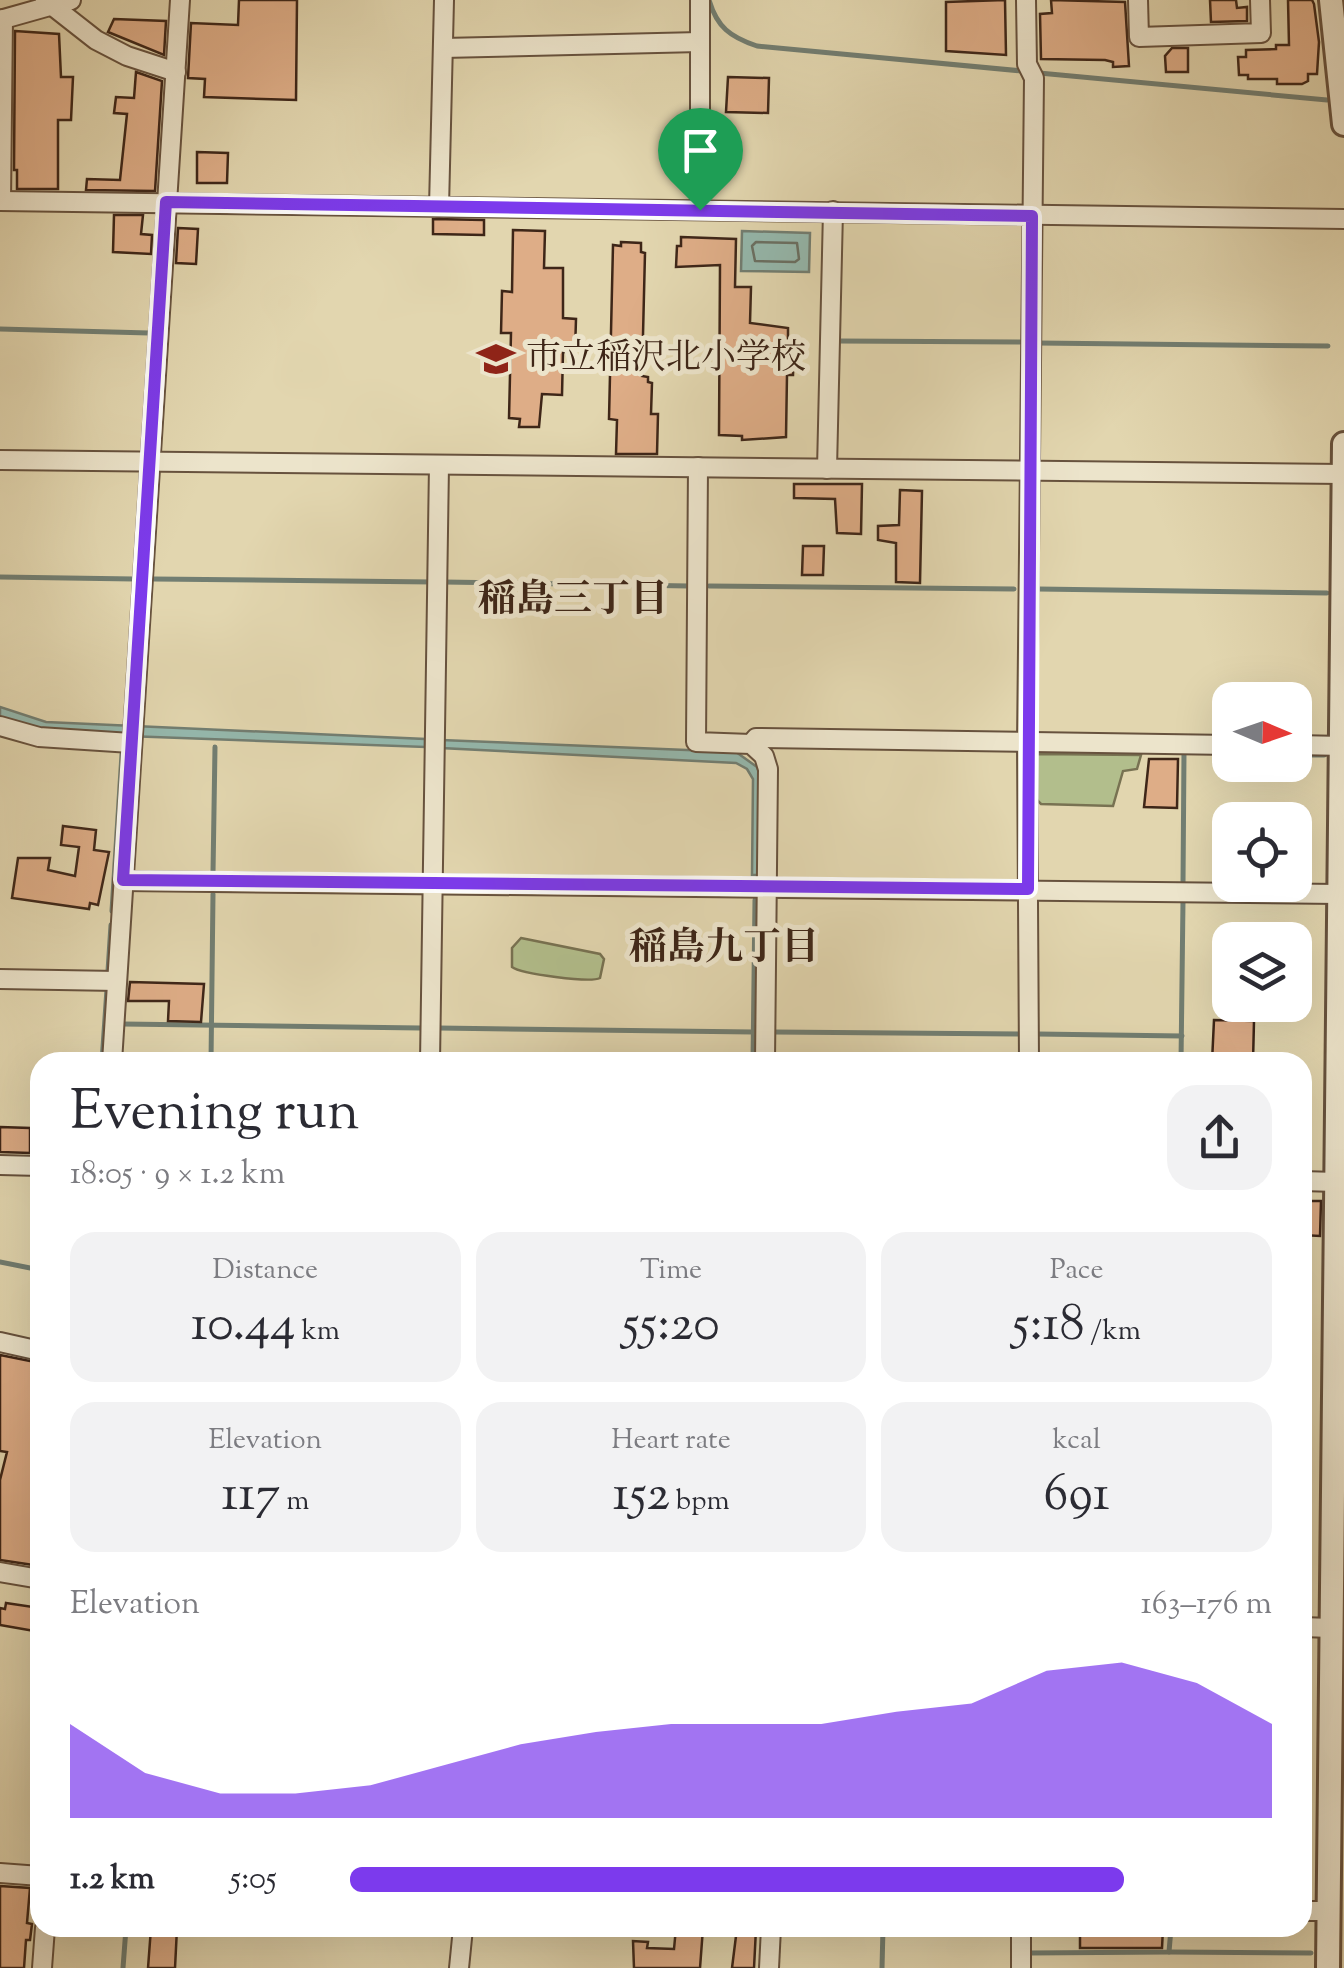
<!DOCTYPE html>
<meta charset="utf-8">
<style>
:root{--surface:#fff;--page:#f2f2f3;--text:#2b2b33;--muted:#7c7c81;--accent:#7c3aed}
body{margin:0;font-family:"Sorts Mill Goudy","Noto Serif JP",serif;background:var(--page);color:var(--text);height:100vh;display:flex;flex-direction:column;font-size:38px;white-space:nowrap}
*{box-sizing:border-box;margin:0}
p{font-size:32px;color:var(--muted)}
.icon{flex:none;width:55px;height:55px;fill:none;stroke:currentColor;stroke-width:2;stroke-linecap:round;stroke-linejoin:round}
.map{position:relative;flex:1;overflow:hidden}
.drawer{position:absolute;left:30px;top:1052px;width:1282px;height:885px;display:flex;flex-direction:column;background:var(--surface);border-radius:30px;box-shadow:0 10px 40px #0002}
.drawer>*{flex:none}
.needle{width:65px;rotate:92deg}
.controls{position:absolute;left:1212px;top:682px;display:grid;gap:20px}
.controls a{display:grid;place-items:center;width:100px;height:100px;border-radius:20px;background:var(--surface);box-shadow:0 10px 40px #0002;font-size:50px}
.pin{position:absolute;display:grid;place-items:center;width:85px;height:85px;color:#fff;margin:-102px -42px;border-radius:50% 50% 50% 0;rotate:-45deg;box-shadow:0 0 10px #0007}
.pin .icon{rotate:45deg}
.round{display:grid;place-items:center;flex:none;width:105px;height:105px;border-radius:30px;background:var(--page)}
.headline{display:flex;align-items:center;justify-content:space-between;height:170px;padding:0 40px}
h1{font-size:55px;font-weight:600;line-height:75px}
.stats{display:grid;grid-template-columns:repeat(3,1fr);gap:15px;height:170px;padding:10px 40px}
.stats div{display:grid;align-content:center;border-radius:25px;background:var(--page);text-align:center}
.stats b{font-size:50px;font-weight:600}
.stats small{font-size:28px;font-weight:400}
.stats p{font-size:28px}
.chart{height:280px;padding:20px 40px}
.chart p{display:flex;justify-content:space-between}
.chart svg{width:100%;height:180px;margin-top:10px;fill:var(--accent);opacity:.7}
ul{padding:0 40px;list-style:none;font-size:32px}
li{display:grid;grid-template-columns:160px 120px 1fr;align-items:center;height:75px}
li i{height:25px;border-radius:12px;background:var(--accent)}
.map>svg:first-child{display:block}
.green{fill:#b2be8c;stroke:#787252;stroke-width:2.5}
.water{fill:#95b9ae;stroke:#727e72;stroke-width:2.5}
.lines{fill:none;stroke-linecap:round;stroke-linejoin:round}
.shore{stroke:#6a7063;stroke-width:2.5}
.stream{stroke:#727e72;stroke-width:5}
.building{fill:#dead87;stroke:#3e2618;stroke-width:2.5}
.minor-casing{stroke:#67523e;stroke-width:22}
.tertiary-casing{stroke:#67523e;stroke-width:28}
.minor{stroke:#ece4cb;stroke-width:18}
.tertiary{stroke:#ece4cb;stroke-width:22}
.route-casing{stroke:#fff;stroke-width:20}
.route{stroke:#7c3aed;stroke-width:12}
.labels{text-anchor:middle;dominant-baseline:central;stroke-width:10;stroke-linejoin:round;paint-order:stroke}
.poi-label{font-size:35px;fill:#3e2618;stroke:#ece4cb;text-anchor:start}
.neighbourhood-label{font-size:38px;font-weight:bold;fill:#3e2618;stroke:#ece4cb}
</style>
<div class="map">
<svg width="1344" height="1968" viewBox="0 0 1344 1968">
<rect width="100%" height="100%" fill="#e2d6af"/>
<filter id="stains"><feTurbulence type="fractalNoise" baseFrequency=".002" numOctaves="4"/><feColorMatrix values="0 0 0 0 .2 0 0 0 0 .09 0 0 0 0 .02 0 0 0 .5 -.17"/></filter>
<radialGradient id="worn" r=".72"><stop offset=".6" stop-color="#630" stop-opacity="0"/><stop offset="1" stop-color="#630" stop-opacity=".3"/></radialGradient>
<g class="green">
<path d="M1038,754L1141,755L1137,769L1123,771L1113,806L1041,804L1030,793L1031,756Z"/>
<path d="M521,938L600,954L604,959L600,978C590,983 521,974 512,967V948Z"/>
</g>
<g class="water">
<path d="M742,231L810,233L809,272L741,271Z"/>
<path d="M0,707L46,722L425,739V747L45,733L0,718Z"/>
<path d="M441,740L736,752L757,767L760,776L759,875H752L753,779L747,769L736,763L441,748Z"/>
</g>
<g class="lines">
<path class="shore" d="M756,242L797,243L799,259L795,262L755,261L752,246Z"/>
<g class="stream">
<path d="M709,0C717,27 730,37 757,46L1022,71"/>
<path d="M1039,73L1327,100"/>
<path d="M0,329L149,333"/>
<path d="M839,341L1020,342"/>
<path d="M1037,343L1328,346"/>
<path d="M0,577L134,579"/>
<path d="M154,579L433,582"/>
<path d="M444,582L689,586"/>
<path d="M709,586L1014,589"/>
<path d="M1038,589L1327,593"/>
<path d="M1295,755H1324"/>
<path d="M213,873L215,747"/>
<path d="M1183,884L1184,752"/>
<path d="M112,911L122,754"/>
<path d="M108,971L111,925"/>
<path d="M123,1024L420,1028"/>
<path d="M438,1028L753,1032"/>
<path d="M774,1032L1021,1034"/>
<path d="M1037,1034L1182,1036"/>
<path d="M102,1062L107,989"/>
<path d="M211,1062L213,894"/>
<path d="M753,1062L755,900"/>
<path d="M1181,1062L1183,901"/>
<path d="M0,1262L40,1270"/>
<path d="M1169,1952L1311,1953"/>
<path d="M1029,1953L1169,1952L1171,1928"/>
<path d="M123,1968L126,1928"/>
<path d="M882,1968L883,1928"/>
</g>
</g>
<g class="building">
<path d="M239,0H297L296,100L204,97L205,79L188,78L191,23L238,25Z"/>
<path d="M1005,0L1006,55L946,51V2Z"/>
<path d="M1051,0L1125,2L1129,66L1113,67V62L1105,60L1041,59L1040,14L1052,13Z"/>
<path d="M1210,0H1236L1237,8L1247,7V21L1211,22Z"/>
<path d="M1288,0H1312L1314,4L1319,42L1317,74H1308V81L1302,84H1277V79H1248V75H1239L1238,57H1246V50L1276,49V45H1289Z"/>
<path d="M114,19L166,21L164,55L108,32Z"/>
<path d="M15,31L59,34L61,77H73L71,120H58V189H17V170H14Z"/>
<path d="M1172,48H1188V72H1166L1165,56Z"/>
<path d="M136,72L162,81L155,191L86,190L87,179L120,180L127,114L114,113L116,97L134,98Z"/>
<path d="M728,77L769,78L768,113L726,112Z"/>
<path d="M197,152L228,153L227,183H197Z"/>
<path d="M114,215H143L141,234L152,235L151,254L113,252Z"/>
<path d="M433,219L484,220V235L433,234Z"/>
<path d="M178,228L198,229L196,264L176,263Z"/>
<path d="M513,230L545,231L544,268H563V318L576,319L575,352H563L562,395L542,394L539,427H519L520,419L509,418L511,333H501L502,291L512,292Z"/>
<path d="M681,237L736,239L735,287H751L750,323L788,328V347H794L793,375H787L786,437L742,440V436L719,435L720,265L676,267L677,246H681Z"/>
<path d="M621,242L641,243V252L645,253L642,376L648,377V382L652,383L651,414H658L657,454H616L617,420L609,419L613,245L621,246Z"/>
<path d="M794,484H862L861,534L837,533L835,499L794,498Z"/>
<path d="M900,490L922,491L920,583L896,582V543L878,540V526L899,525Z"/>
<path d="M803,546H824L823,575H802Z"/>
<path d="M1149,759H1178L1177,808L1144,807Z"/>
<path d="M1295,815H1309L1307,858H1295Z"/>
<path d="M63,826L96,830L94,850L109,852L98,905L90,903L89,909L12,898L18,858H50L48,870L75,876L79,847L61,845Z"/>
<path d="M130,982L204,984L201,1022L168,1021L169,1001H128Z"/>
<path d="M1214,1020L1254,1021L1253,1062H1212Z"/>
<path d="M0,1127L30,1128V1153L0,1152Z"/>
<path d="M1302,1201H1321L1320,1236L1302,1235Z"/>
<path d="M0,1355L40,1363V1566L0,1560V1480L7,1452L0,1451Z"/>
<path d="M6,1603L40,1608V1632L0,1625V1608L5,1609Z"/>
<path d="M0,1886L30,1888L27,1923L32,1924L30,1940H26L24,1968H0Z"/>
<path d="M151,1928H177L175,1968H148Z"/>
<path d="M676,1928H703L700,1968H634L633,1941L648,1942L647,1948L674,1949Z"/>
<path d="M737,1928L756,1929L754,1968H732Z"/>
<path d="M1085,1928H1163L1162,1948H1080V1929Z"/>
</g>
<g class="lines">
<g class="minor-casing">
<g id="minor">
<path d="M45,0L96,40L127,56L176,72"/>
<path d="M1026,0L1027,64L1034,78L1027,743L1029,1062"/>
<path d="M1138,0L1139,37L1261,33L1260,0"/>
<path d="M0,20L71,0"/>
<path d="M443,48L700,42"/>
<path d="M0,201L1344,219"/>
<path d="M1,201L3,19"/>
<path d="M439,207L444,0"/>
<path d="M700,210V0"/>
<path d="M0,460L1343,474"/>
<path d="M698,467L696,742L751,744L764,756L768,769L765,1062"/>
<path d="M827,469L833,211"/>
<path d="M0,726L39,737L131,743"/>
<path d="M751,744L756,738L1230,745"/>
<path d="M1295,745L1344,746"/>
<path d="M123,881L1339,894"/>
<path d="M0,979L117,981"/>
<path d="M112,1062L180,0"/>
<path d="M430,1062L439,465"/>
<path d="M0,1165L40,1166"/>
<path d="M1302,1181L1336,1182"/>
<path d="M0,1342L40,1351"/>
<path d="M0,1572L40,1579"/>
<path d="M1302,1627L1331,1628"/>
<path d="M0,1873L40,1876"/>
<path d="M1302,1911H1329"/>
<path d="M1021,1928V1968"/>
<path d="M42,1968L45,1928"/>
<path d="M459,1968L463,1928"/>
<path d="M769,1968L771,1928"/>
</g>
</g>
<g class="tertiary-casing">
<g id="tertiary">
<path d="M1331,0L1344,124"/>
<path d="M1328,1968L1344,444"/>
</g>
</g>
<use href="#minor" class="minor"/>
<use href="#tertiary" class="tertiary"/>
</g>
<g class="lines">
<g class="route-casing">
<path id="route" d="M166,202L1032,216L1028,889L123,880Z"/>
</g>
<use href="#route" class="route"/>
</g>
<defs>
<g id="school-bare" transform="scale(3)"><path d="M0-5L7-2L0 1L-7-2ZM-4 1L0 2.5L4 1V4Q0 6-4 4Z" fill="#8f2418" stroke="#ece4cb" stroke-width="2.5" paint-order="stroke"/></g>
</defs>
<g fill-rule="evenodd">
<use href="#school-bare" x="496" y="359"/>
</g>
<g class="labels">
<g class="poi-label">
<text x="526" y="359">市立稲沢北小学校</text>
</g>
<g class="neighbourhood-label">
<text x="573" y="602">稲島三丁目</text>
<text x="724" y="950">稲島九丁目</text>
</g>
</g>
<rect width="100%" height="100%" filter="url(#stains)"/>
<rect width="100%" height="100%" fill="url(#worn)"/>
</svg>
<div class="controls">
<a><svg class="needle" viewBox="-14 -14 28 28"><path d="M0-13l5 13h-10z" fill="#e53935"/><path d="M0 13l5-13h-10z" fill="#7c7c81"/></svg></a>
<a><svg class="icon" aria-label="locate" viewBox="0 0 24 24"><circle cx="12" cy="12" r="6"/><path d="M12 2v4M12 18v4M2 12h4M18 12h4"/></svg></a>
<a><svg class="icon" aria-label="layers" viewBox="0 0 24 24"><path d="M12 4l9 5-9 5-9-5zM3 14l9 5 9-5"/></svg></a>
</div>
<div class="pin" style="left:700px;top:210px;background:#1e9e55"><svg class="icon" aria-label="arrive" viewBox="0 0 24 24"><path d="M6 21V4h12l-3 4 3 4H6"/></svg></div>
<section class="drawer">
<div class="headline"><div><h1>Evening run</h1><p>18:05 · 9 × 1.2 km</p></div><a class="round"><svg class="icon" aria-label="share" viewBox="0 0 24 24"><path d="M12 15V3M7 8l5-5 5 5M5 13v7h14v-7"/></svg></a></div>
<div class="stats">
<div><p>Distance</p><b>10.44<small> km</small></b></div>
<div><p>Time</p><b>55:20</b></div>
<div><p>Pace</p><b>5:18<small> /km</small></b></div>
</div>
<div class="stats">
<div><p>Elevation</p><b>117<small> m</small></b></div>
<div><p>Heart rate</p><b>152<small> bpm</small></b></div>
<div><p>kcal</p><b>691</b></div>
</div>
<div class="chart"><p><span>Elevation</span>163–176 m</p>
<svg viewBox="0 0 160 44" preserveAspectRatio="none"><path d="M0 44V21L10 33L20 38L30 38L40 36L50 31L60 26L70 23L80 21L90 21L100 21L110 18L120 16L130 8L140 6L150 11L160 21V44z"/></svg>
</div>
<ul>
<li><b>1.2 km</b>5:05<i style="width:84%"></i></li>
</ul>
</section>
</div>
